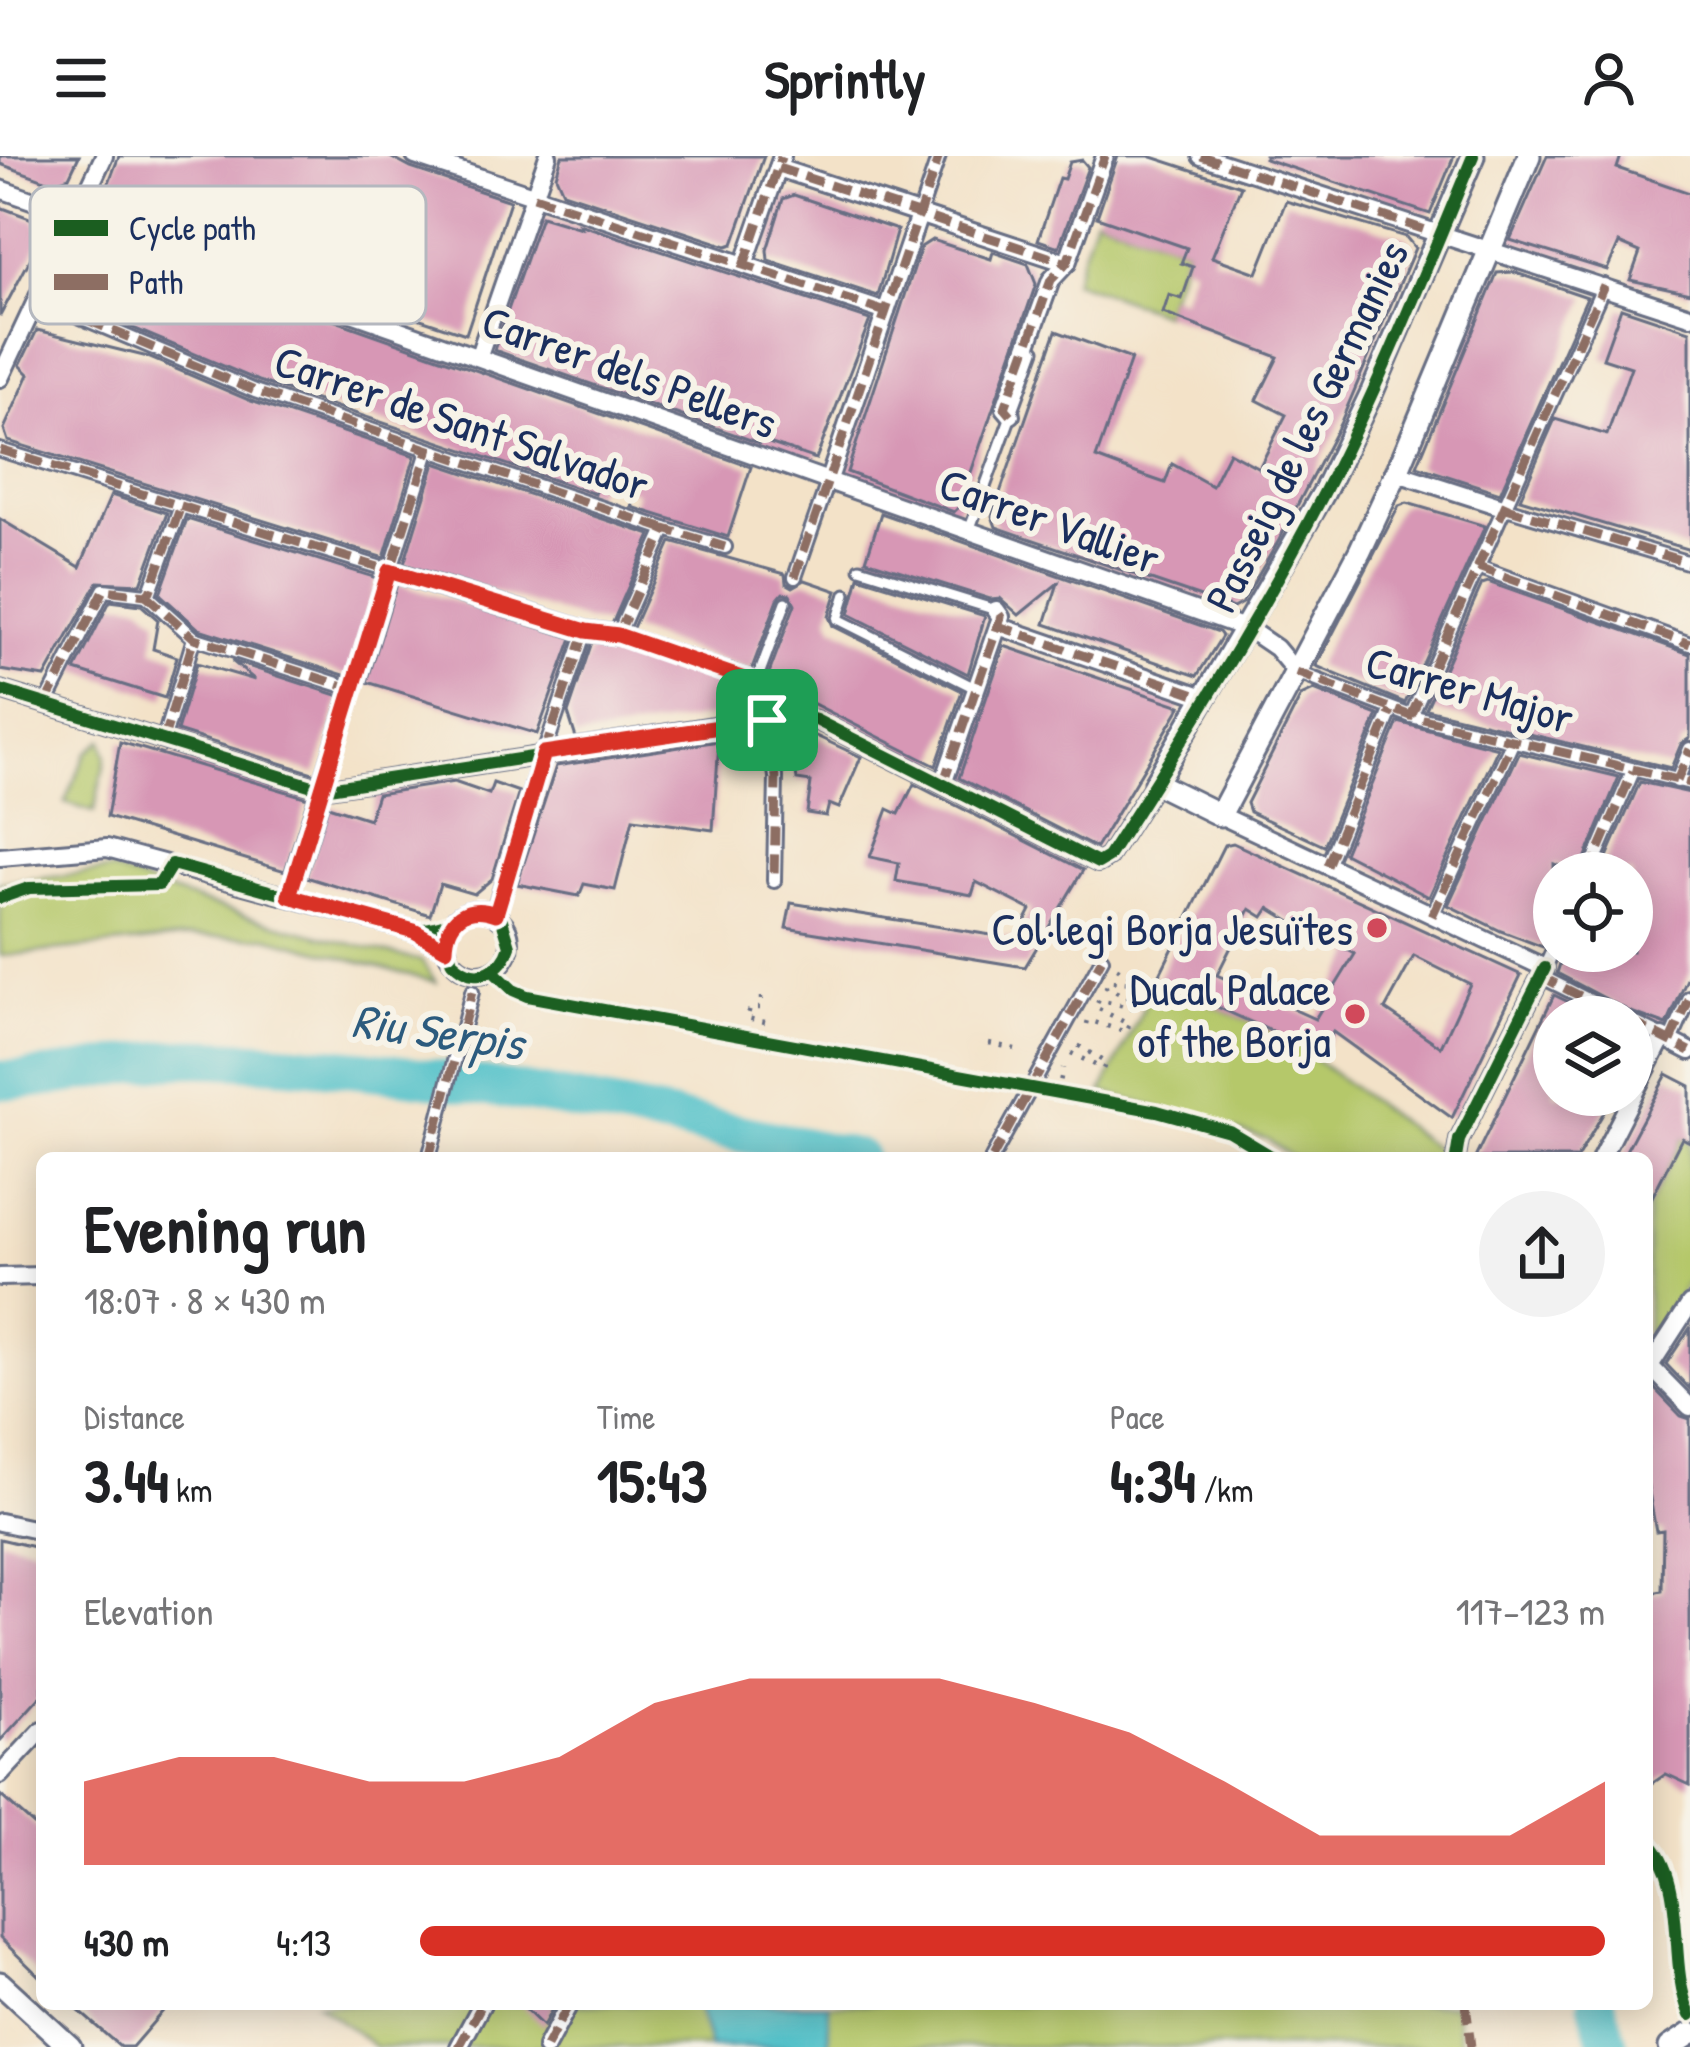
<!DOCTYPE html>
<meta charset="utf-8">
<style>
:root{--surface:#fff;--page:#f2f2f2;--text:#202124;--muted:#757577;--accent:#d93025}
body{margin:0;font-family:"Patrick Hand",sans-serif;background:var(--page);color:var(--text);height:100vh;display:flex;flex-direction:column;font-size:45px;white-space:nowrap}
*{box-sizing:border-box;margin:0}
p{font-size:39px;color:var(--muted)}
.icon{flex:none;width:66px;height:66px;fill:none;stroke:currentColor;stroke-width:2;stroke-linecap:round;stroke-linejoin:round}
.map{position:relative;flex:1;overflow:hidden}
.panel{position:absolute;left:36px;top:996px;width:1617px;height:858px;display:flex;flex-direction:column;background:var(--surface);border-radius:18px;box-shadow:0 6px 30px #0003}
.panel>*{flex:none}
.tools{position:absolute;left:1533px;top:696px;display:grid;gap:24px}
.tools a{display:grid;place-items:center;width:120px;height:120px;border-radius:50%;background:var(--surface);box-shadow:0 6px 30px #0003;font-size:60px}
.pin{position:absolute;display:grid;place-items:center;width:102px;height:102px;color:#fff;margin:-51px;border-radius:24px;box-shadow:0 6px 18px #0006}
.round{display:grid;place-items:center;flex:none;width:126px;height:126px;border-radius:63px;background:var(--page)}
.headline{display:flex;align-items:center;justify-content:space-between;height:204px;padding:0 48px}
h1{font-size:66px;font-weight:800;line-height:90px}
.stats{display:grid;grid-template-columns:repeat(3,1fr);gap:18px;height:204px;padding:12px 48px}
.stats div{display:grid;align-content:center}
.stats b{font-size:60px;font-weight:800}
.stats small{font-size:33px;font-weight:400}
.stats p{font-size:33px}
.chart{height:336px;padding:24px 48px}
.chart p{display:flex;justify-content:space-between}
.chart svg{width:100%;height:216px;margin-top:12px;fill:var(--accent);opacity:.7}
ul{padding:0 48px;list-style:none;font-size:39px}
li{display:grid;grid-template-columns:192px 144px 1fr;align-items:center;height:90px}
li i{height:30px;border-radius:15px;background:var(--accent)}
header{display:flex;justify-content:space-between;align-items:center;height:156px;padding:0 48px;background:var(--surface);font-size:54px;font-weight:800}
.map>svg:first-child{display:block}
.green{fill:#b5c86b;stroke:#687c64;stroke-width:3}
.water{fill:#53c1c9;stroke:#377894;stroke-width:3}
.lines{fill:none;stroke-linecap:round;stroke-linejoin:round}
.river{stroke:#53c1c9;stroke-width:39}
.building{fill:#d797b5;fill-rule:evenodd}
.service-casing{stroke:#676e83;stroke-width:15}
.pedestrian-casing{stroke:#676e83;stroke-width:18}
.minor-casing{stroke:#676e83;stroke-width:22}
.tertiary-casing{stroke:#676e83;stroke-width:27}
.path{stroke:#676e83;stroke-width:4.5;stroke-dasharray:3 9;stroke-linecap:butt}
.service{stroke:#fff;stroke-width:9}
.pedestrian{stroke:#fff;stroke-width:12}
.minor{stroke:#fff;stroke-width:16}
.tertiary{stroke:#fff;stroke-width:21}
.quiet{stroke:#8d6e63;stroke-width:9;stroke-dasharray:18 9;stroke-linecap:butt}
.cycleway-casing{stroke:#f7f3e8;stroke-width:20}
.cycleway{stroke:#1b5e20;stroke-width:12}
.route-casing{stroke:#fff;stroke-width:24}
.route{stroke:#d93025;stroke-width:15}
.poi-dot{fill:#d1495b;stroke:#f7f3e8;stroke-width:4.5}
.labels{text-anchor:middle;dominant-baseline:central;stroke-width:12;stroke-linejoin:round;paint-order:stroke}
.street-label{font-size:45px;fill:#1b2f5e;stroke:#f7f3e8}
.poi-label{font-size:45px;fill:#1b2f5e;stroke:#f7f3e8;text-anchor:end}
.water-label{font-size:48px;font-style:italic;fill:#2c5b7e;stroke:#f7f3e8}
.key{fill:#f7f3e8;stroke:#b5b8bf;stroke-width:3}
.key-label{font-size:33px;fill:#1b2f5e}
</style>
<header><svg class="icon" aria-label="menu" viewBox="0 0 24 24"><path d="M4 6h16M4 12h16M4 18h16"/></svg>Sprintly<svg class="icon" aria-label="person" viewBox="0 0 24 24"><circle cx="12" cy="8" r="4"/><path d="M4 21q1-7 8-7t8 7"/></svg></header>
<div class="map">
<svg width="1690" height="1891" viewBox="0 0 1690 1891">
<rect width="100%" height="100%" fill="#f7f3e8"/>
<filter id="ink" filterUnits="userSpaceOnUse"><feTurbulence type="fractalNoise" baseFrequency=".00833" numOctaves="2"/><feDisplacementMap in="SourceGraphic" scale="24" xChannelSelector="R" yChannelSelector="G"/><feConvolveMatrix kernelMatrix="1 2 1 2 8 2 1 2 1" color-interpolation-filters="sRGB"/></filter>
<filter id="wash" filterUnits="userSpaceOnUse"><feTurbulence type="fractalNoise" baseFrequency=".004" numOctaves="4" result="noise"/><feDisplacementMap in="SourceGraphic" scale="48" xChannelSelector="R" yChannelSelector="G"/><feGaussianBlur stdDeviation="2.7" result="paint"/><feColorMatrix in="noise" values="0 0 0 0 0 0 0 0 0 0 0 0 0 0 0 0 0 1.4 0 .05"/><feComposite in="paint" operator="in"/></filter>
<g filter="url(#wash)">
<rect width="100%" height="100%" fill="#f3e2c8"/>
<g class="green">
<path d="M1095,61L1187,92L1163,157L1073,125Z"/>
<path d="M102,584L106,600L94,656L65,647L86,597Z"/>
<path d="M112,714C214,754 316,780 422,805L436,826L267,781H192L0,800V727Z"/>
<path d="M1157,824L1300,888L1314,903L1440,996V1002H1293L1267,983L1102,936Z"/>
<path d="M1682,982L1690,986V1122L1656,1175L1647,1177V1051Z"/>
<path d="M317,1848H1455L1461,1891H376Z"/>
</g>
<path class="water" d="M697,1848H828L829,1891H710Z"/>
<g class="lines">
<g class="river">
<path d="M0,924C67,925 133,901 200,902C422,908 642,957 858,1002"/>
<path d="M1597,1848L1609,1891"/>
</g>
</g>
<g id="blocks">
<g class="building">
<path d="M0,0H79L69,21L53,27L0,8Z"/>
<path d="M119,0H388L411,12L510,45L466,178L173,81L187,46L145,35L128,61L107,47L105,37Z"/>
<path d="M562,0H764L733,88L727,90L563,36L556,20Z"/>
<path d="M1118,0H1149L1241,30L1212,101L1257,117L1286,45L1406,81L1415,92L1340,268L1279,384L1242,447L1233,452L996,371L992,360L1056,175L1131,203L1096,302L1136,317L1165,327L1172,308L1212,330L1229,296L1259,312L1286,259L1257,244L1278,201L1163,157L1169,139L1182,143L1193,111L1181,107L1187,92L1097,61Z"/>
<path d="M1265,0H1454L1430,58L1265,3Z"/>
<path d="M1547,0H1621L1617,12L1690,37V137L1630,124L1640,96L1619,87L1607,114L1510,84Z"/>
<path d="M1082,4L1088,11L1059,91L1038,84L1059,22L1064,23L1070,6Z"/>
<path d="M794,39L897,74L878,140L768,104L767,94L783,43Z"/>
<path d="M0,51L35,64L43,79L0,160Z"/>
<path d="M541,60L581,72L579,68L870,164L816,303L760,284L759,287L494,194Z"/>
<path d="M100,82L751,311L728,381L632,351L637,336L600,322L595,338L259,225L64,143L87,87Z"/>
<path d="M932,84L991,103L993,96L1028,108L1036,128L959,351L954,356L847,316L921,91Z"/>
<path d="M1513,116L1587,141L1500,337L1417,310L1497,117Z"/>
<path d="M1621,152L1690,175V394L1520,343L1555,263L1607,279L1631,211L1603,202Z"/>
<path d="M37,174L148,201L251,245L415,300L384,402L8,285L4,273L29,218L20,209Z"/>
<path d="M435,307L651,379L612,468L587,465L404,408Z"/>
<path d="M111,339L167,357L141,428L98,426L45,521L0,514V363L80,411Z"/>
<path d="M1407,347L1485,370L1405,547L1316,510L1399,350Z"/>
<path d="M881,357L1219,476L1222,480L1197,520L1045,468L1058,427L1019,459L1000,442L990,443L866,404Z"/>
<path d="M187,363L377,422L347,520L199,473L160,438Z"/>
<path d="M671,386L785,418L786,427L793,431L805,424L837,435L829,461L833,470L962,535L936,610L771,526L773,522L768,520L795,448L790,438L783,437L778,443L751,515L632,474Z"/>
<path d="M859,421L985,460L968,518L849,458Z"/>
<path d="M1488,426L1690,498V582L1681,588L1671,612L1426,553L1482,428Z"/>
<path d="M397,428L572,482L537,578L367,526Z"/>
<path d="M110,445L141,449L158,464L153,493L177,501L165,542L75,514Z"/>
<path d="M592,486L620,489L723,525L716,560L576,582L568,557Z"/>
<path d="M1004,490L1181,550L1096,692L959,622Z"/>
<path d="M232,505L340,540L316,618L177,575L197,507L255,524Z"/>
<path d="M1314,534L1378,559L1324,690L1250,656L1247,647L1301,540Z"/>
<path d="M1398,566L1498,592L1429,741L1344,697Z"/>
<path d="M801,573L861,601L839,652L829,648L826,660L807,657L811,626L797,624L791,575Z"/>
<path d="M719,585L713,674L633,663L615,734L584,728L579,740L517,728L556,610Z"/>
<path d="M120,586L308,642L285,715L107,661Z"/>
<path d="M1519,597L1619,621L1579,717L1554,708V782L1543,791L1501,775L1448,749Z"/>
<path d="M454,626L489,638L493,627L519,636L492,723L474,738L440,728L430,759L306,721L328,650L369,663L377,638Z"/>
<path d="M1640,626L1690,637V816L1667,869L1631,856L1557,817L1564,795H1632V717H1600Z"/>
<path d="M914,628L1083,714L1025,811L786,772L791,747L1016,783L1031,754L976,726L972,739L896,725L899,707L870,701L888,653L899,658Z"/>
<path d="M1233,687L1521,819L1452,962L1333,876L1318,902L1300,888L1157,824L1224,689ZM1269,752L1316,781L1318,778L1355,798L1315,863L1217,819L1250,753L1263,761ZM1414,800L1470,828L1441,891L1385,853Z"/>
<path d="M1554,839L1599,861H1554V939H1614L1577,1002H1475Z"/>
<path d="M1667,918L1690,930V986L1682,982L1647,1051V1002H1622Z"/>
<path d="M1690,1172V1233L1666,1208Z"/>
<path d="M1649,1227L1681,1260L1690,1263V1629L1666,1618L1647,1631V1438L1662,1435L1663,1374L1656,1375L1647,1325Z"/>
<path d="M0,1383L42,1393V1539L0,1585Z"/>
<path d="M0,1639L42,1676V1823L0,1782Z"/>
<path d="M71,1848H169L132,1891H120Z"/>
<path d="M520,1848H555L543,1870Z"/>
</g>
</g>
</g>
<g filter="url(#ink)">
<use href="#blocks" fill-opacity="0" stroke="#676e83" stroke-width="3"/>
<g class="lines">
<g class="service-casing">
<g id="service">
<path d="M970,372L1035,194"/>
<path d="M860,412L996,454"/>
<path d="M846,438L838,463L977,533"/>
<path d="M618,479L756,527"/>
<path d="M768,564L756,527L786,446"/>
</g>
</g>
<g class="pedestrian-casing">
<g id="pedestrian">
<path d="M919,59L939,0"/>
<path d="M38,143L255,235L665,373"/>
<path d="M0,294L585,475L618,479L665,373L725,391"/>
<path d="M1506,352L1690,407"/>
<path d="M1478,411L1690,488"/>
<path d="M795,421L829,323"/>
<path d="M146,439L194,482L353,533"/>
<path d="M1296,516L1411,560L1690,627"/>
<path d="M46,548L104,434L146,439L150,435L181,350"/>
<path d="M1411,560L1604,129"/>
<path d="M768,564L776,621L774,725"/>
<path d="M163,585L194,482"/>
<path d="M544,597L585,475"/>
<path d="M1677,625L1690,593"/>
<path d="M1327,710L1391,555"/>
<path d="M1589,717L1633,615"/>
<path d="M289,739L428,295"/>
<path d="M1432,760L1512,587"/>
<path d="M1545,812L1554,792"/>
<path d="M1540,820L1622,861"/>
<path d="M1632,866L1663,881"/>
<path d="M1671,885L1690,842"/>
<path d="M429,1002L472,836"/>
<path d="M992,1002L1102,803"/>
</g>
</g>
<g class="minor-casing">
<g id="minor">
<path d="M415,0L886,156"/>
<path d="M1201,0L1690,160"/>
<path d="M778,12L1067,107"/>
<path d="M0,33L1248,473L1276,492L1296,516"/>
<path d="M744,109L782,0"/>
<path d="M479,199L548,0"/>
<path d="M0,222L104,0"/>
<path d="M1011,259L1005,252L1051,124L1067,107L1105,0"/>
<path d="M1397,317L1506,352"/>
<path d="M829,323L919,59"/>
<path d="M998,470L1207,542"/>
<path d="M0,534L322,633L802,560L816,564L1098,707L1108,701L1155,627"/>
<path d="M943,628L1001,461L996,454"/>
<path d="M1220,659L1545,812L1459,984L1456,1002"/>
<path d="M0,701L107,692L414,775L446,793"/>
<circle cx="478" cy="786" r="32"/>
<path d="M495,758L544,597"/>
<path d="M1601,1002L1663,881L1690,895"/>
<path d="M0,1121L42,1120"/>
<path d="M1647,1207L1690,1251"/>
<path d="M1650,1210L1690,1148"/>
<path d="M0,1366L42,1375"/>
<path d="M0,1619L42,1574"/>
<path d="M459,1891L482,1848"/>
<path d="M546,1891L569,1848"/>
</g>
</g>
<g class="tertiary-casing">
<g id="tertiary">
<path d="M1473,0L1372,236L1324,336L1155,627L1220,659L1360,395L1400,309L1529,0"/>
<path d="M0,1827L70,1891"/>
<path d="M1670,1891L1690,1878"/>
</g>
</g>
<g class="path">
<path d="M761,841V852H750L747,862L765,866"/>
<path d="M1087,868L1088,864L1126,876L1130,869L1095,851L1099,844L1137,853L1139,847L1106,831L1109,825L1144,828L1114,810"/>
<path d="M989,887L1015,893"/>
<path d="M1071,897L1103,913L1106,907L1076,888"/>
<path d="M1058,936L1063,912"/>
</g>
<use href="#service" class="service"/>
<use href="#pedestrian" class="pedestrian"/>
<use href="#minor" class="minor"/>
<use href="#tertiary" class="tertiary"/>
<g class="quiet">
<path d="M1201,0L1441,79"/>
<path d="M778,12L1067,107"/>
<path d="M534,40L886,156"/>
<path d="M744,109L781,1"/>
<path d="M38,143L255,235L665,373"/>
<path d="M1011,259L1005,252L1051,124L1067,107L1105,0"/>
<path d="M0,294L585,475L618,479L665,373L725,391"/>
<path d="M1506,352L1690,407"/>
<path d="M1478,411L1690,488"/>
<path d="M795,421L939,0"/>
<path d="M146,439L194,482L353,533"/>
<path d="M998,470L1207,542"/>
<path d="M1296,516L1411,560L1690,627"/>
<path d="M46,548L104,434L146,439L150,435L181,350"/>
<path d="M1411,560L1604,129"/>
<path d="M768,564L776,621L774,725"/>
<path d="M163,585L194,482"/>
<path d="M544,597L585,475"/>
<path d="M1677,625L1690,593"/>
<path d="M943,628L1001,461L996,454"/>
<path d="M1327,710L1391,555"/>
<path d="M1589,717L1633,615"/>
<path d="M289,739L428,295"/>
<path d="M1432,760L1512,587"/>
<path d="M1540,820L1622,861"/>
<path d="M1632,866L1690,895"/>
<path d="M1671,885L1690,842"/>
<path d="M429,1002L472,836"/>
<path d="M992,1002L1102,803"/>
<path d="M1466,1848L1471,1891"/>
<path d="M459,1891L482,1848"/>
<path d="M546,1891L569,1848"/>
</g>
<g class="cycleway-casing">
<g id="cycleway">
<path d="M0,534L322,633L802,560L816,564L1098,707L1108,701C1184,582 1259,462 1324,337C1380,228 1426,113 1473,0"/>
<path d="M0,742L29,732L159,729L172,708L414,775C424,781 440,786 447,795C458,809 444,800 458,811C479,828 503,813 510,790L502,764C479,745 468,760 445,768C436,772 424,773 414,775"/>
<path d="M493,815L513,834L527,840L1157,955L1229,975L1274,1002"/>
<path d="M1456,1002L1459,984L1545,812"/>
<path d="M1647,1684C1690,1729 1666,1804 1690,1859"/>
</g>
</g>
<use href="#cycleway" class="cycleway"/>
</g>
</g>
<g class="lines" filter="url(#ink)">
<g class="route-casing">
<path id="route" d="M389,415L586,475L618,479L756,527L767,564L544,597L496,758C466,747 447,763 446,793L414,775L289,740Z"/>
</g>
<use href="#route" class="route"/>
</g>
<g class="poi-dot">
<circle cx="1377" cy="772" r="12"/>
<circle cx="1355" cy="858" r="12"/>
</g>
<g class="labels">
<g class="street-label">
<text transform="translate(630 215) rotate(20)">Carrer dels Pellers</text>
<text transform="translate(462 266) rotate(19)">Carrer de Sant Salvador</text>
<text transform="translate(1306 270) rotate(-64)">Passeig de les Germanies</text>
<text transform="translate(1050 364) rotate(20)">Carrer Vallier</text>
<text transform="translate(1470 533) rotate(16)">Carrer Major</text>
</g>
<g class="poi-label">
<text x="1353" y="772">Col·legi Borja Jesuïtes</text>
<text x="1331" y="832">Ducal Palace<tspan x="1331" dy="52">of the Borja</tspan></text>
</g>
<g class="water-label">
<text transform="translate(438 875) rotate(8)">Riu Serpis</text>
</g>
</g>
<rect x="30" y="30" width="396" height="138" rx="18" class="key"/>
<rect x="54" y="64" width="54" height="16" fill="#1b5e20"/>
<rect x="54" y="118" width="54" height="16" fill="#8d6e63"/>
<g class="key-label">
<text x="129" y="84">Cycle path</text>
<text x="129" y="138">Path</text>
</g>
</svg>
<div class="tools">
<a><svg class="icon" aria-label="locate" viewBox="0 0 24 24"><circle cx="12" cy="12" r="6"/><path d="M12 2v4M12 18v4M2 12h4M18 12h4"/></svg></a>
<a><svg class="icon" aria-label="layers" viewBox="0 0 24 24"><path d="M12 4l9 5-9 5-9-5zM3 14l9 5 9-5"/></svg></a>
</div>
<div class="pin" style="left:767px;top:564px;background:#1e9e55"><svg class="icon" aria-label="arrive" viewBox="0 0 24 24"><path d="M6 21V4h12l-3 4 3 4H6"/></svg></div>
<section class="panel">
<div class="headline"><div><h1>Evening run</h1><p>18:07 · 8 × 430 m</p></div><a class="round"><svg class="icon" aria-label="share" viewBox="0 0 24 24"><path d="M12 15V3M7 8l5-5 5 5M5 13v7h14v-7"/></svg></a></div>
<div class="stats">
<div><p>Distance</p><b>3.44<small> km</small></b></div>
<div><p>Time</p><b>15:43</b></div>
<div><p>Pace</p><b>4:34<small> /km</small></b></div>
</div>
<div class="chart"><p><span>Elevation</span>117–123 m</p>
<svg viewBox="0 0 160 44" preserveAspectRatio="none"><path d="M0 44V27L10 22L20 22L30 27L40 27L50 22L60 11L70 6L80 6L90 6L100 11L110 17L120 27L130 38L140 38L150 38L160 27V44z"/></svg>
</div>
<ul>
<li><b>430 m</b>4:13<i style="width:100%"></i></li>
</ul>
</section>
</div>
